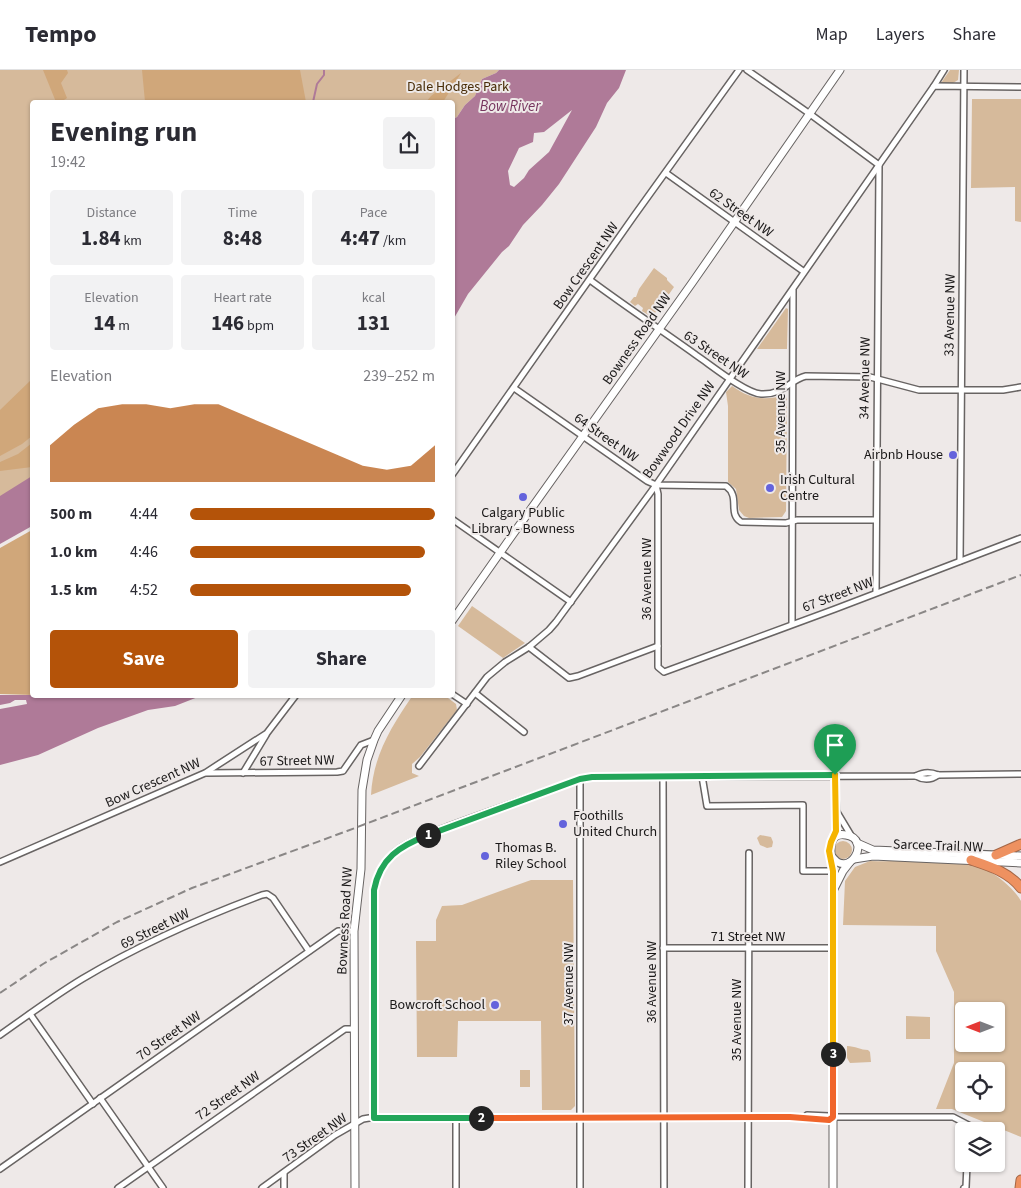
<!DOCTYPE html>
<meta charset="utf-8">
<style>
:root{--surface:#fff;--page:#f2f2f3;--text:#2b2b33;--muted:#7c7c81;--line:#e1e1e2;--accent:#b45309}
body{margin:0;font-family:"Source Sans 3",sans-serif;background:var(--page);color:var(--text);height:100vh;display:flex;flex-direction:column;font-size:19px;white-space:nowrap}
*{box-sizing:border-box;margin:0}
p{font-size:16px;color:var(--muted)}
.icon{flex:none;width:28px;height:28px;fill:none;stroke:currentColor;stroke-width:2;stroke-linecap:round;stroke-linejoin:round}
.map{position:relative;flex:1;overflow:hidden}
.details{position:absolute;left:30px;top:30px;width:425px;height:598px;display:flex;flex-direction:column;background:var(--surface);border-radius:5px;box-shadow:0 1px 4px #0004}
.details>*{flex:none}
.needle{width:32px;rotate:270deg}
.fabs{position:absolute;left:955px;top:932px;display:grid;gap:10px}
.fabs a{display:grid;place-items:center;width:50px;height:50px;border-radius:5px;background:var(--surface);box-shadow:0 1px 4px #0004;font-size:25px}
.pin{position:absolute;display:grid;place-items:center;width:42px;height:42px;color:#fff;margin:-51px -21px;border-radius:50% 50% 50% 0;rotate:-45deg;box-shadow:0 0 5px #0007}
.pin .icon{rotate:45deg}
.km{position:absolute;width:25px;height:25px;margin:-12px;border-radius:50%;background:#222;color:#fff;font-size:14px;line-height:25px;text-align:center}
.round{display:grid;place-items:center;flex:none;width:52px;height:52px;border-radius:5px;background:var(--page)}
.overview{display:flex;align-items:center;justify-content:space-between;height:85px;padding:0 20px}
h1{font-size:28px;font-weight:700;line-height:38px}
.stats{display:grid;grid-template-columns:repeat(3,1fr);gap:8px;height:85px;padding:5px 20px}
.stats div{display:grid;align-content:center;border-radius:5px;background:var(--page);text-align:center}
.stats b{font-size:21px;font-weight:700}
.stats small{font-size:14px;font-weight:400}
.stats p{font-size:14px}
.chart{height:140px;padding:10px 20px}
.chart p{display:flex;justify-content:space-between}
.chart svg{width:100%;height:90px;margin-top:5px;fill:var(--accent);opacity:.7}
.button{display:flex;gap:10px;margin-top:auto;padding:10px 20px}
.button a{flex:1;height:58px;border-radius:5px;background:var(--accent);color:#fff;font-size:20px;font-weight:700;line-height:58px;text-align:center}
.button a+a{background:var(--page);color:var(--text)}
ul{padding:0 20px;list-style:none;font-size:16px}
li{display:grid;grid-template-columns:80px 60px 1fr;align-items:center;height:38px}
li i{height:12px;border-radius:6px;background:var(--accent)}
header{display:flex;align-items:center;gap:30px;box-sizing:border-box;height:70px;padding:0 25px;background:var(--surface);border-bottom:1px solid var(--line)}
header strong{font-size:24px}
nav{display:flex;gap:28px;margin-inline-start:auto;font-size:18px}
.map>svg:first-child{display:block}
.green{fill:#d6ba9b;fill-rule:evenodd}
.forest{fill:#d0a77a}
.water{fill:#af7a98;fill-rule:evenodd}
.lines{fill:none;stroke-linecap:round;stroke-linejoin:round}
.stream{stroke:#af7a98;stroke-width:2}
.street-casing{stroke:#686463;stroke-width:8}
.secondary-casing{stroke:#686463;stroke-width:9}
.highway-casing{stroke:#a46747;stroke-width:11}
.street{stroke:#fff;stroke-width:5}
.secondary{stroke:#fff;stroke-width:7}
.highway{stroke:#ee9160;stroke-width:9}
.rail{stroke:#8a8786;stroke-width:2;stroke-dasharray:8 4;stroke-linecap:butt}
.split-1-casing{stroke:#fff;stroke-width:10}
.split-2-casing{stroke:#fff;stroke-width:10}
.split-3-casing{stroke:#fff;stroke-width:10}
.split-4-casing{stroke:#fff;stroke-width:10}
.split-1{stroke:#22a559;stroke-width:6}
.split-2{stroke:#22a559;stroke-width:6}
.split-3{stroke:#f0652b;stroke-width:6}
.split-4{stroke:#f5b400;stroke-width:6}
.poi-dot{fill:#6463dc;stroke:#eee9e8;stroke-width:2}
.labels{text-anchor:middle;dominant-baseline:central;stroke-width:4;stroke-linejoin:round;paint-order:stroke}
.park-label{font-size:14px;fill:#482c06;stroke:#eee9e8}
.street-label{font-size:14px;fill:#1a1818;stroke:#eee9e8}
.poi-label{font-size:14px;fill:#1a1818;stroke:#eee9e8;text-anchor:start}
.water-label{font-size:15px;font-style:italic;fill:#77355e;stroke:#eee9e8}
</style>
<header>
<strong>Tempo</strong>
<nav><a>Map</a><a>Layers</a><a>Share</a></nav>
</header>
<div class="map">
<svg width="1021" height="1118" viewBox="0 0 1021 1118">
<rect width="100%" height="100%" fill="#eee9e8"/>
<g class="green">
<path d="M0,0H499L496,3L482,9L475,26L465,35L457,47L453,49L452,32H32V415L0,437Z"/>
<path d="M950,0H959L958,10L953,13H941Z"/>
<path d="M972,29H1021V152L1015,151V117L971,118Z"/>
<path d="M654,198L667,208V210L674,217L667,227L669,229L662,240L659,238L655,243L658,248L655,249L642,241L643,238L638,234L635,236L630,232L634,227H636L639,219Z"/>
<path d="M786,238L788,239L787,279H757Z"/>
<path d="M732,316C750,329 764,331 785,325L787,327L786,441L782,447L749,448L744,446L739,440L736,419L728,412V336L726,322Z"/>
<path d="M472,536L525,573L503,588L458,556Z"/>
<path d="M413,625H444L456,634L457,640L420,687L412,694V703L419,706L371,725C373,686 391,657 413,625Z"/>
<path d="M760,765L771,767L773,772L772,777L767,778L760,775L757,768Z"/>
<circle cx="843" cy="780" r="9"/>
<path d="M870,791C902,792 959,788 986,800C998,805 1015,820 1021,831V1067L952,1039H936L954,993V922L936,881V856L843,855L845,811L855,797ZM964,941H996V974H964ZM964,1001H996V1034H964Z"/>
<path d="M531,810H573L575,1036L571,1040H542L541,951H458L457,987H417L416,871H436V850L442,836L462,835Z"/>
<path d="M906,946L930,947V969H906Z"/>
<path d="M847,976C855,976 861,980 868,980L870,982L871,992L850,993L847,988Z"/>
<rect x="520" y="1000" width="10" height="17"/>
</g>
<g class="forest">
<path d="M43,0H67L68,3L61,13L67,28L61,32H56Z"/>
<path d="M142,0H300L306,32H145Z"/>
<path d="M461,3L443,32H426L431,26Z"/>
<path d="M32,309V366L22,374L0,386V340Z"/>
<path d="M32,373V397L0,401V392L18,384Z"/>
<path d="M32,460V625L0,624V478Z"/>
</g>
<g class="water">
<path d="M499,0H626L619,18L607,33L596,57L559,114L542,135L523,155L509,176L502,182L468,224L453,250V49L457,47L465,35L475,26L482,9L496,3ZM572,40L549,82L529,100L524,108L514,117L510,115L508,101L519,78L533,72L534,63L544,62Z"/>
<path d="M32,406V456L0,474V426Z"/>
<path d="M0,625H203L175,636L148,640L98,658L38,685L0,695V639L27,634L26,630H15L10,633L0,635Z"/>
</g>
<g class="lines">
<path class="stream" d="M313,32L317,14L324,5V0"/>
<g class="street-casing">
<g id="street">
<path d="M747,0L810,44L879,95L876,522"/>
<path d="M934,16L944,0"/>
<path d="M666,103L803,201"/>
<path d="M590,210C625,236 661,260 696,285C711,295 745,323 761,324C784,325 789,310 806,306L870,307L919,320H1003L1021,317"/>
<path d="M514,318L647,411L656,415L726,416C741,427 727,443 741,452L786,453L797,450H875"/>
<path d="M452,405L634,146L739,0"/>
<path d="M656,415L658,424V597L664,602L835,539L1021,468"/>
<path d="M452,449L571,532"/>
<path d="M960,491L964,0"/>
<path d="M792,554L793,220"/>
<path d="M529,577L569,608L578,606L658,576"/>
<path d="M475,623L524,662"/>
<path d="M452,624L467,634"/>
<path d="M419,696L487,607L505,592L529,577L549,560L556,552L656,415L934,16L1021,17"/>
<path d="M206,703L337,702L343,701L361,675L374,670"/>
<path d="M243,703L266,665"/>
<path d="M663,706L664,1118"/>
<path d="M702,706L707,736L803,735V801H833"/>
<path d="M916,706C923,710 931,710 938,705"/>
<path d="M580,709V1118"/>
<path d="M837,742L852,767"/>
<path d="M833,769L837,755L835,705"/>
<path d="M0,792L205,703L267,663L296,625"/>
<path d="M663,878H833"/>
<path d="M30,944L93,1034"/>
<path d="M0,965C27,946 54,926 82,909C139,875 200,848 262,825L267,824L273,828L309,881"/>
<path d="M100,1028L163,1118"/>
<path d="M374,1047V820C377,803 386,788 400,778C414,768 433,763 449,756C492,740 536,725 580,709L592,707L916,706C923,702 931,702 938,705L1021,704"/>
<path d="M805,1047L807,1049L829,1050L833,1047"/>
<path d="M456,1048V1118"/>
<path d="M0,1099L338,861H354"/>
<path d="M284,1103V1118"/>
<path d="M118,1118L345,959H354"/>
<path d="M262,1118L335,1065L363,1049L369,1048L805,1047L807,1045L829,1046L833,1047H953L976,1059L977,1061"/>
<path d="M748,1118L749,783"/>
<path d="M964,1118L966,1117L967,1094"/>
</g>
</g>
<g class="secondary-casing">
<g id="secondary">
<path d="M452,551L511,467L692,213L840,0"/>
<path d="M857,773L873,780L1021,786"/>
<path d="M831,785C848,812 873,769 846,765C824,761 832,790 833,801V1118"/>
<path d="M854,789L873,786L1021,793"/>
<path d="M834,819L843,801L850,792"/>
<path d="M355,1118L354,861L361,799L362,720L367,690L374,670L378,661L402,625"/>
</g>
</g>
<g class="highway-casing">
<g id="highway">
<path d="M996,785L1021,774"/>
<path d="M971,790C989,796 1009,802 1021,818"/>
<path d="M1020,1118L1021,1110"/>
</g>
</g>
<use href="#street" class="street"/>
<use href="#secondary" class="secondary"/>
<use href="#highway" class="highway"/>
<path class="rail" d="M0,923L43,894L117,852L192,818L347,761L1021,505"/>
</g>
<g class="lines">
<g class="split-1-casing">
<path id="split-1" d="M428,765L580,709L592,707L835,705"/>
</g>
<g class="split-2-casing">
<path id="split-2" d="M428,765C400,776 380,788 374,820V1048H481"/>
</g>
<g class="split-3-casing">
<path id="split-3" d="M481,1048L790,1047L829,1050L833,1047V984"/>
</g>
<g class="split-4-casing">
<path id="split-4" d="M833,984V801L829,781L831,772L836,761L835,705"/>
</g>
<use href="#split-1" class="split-1"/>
<use href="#split-2" class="split-2"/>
<use href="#split-3" class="split-3"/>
<use href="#split-4" class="split-4"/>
</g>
<g class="poi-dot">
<circle cx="953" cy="385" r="5"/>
<circle cx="770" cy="418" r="5"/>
<circle cx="523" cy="427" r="5"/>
<circle cx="563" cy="754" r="5"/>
<circle cx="485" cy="786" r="5"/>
<circle cx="495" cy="935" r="5"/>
</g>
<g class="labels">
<g class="park-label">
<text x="458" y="17">Dale Hodges Park</text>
</g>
<g class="street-label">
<text transform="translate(741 143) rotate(35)">62 Street NW</text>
<text transform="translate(586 196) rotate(-55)">Bow Crescent NW</text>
<text transform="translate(950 245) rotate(-89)">33 Avenue NW</text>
<text transform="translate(637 269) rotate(-55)">Bowness Road NW</text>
<text transform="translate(716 285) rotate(34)">63 Street NW</text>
<text transform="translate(865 308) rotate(-89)">34 Avenue NW</text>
<text transform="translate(781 342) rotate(-90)">35 Avenue NW</text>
<text transform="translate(679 360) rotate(-55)">Bowwood Drive NW</text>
<text transform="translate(606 368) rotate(35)">64 Street NW</text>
<text transform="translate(647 509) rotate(-90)">36 Avenue NW</text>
<text transform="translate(838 525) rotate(-21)">67 Street NW</text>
<text transform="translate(297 691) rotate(-1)">67 Street NW</text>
<text transform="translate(153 713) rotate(-24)">Bow Crescent NW</text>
<text transform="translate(938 776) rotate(2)">Sarcee Trail NW</text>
<text transform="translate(345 851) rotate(-87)">Bowness Road NW</text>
<text transform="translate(155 859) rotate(-26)">69 Street NW</text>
<text x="748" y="867">71 Street NW</text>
<text transform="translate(652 912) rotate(-90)">36 Avenue NW</text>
<text transform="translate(569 914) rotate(-90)">37 Avenue NW</text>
<text transform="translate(737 950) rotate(-90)">35 Avenue NW</text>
<text transform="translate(169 966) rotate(-35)">70 Street NW</text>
<text transform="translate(228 1026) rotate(-35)">72 Street NW</text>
<text transform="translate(315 1068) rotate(-35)">73 Street NW</text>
</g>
<g class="poi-label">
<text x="943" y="385" text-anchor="end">Airbnb House</text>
<text x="780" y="410">Irish Cultural<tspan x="780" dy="16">Centre</tspan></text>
<text x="523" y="443" text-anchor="middle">Calgary Public<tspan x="523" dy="16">Library - Bowness</tspan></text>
<text x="573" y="746">Foothills<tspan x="573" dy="16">United Church</tspan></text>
<text x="495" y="778">Thomas B.<tspan x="495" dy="16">Riley School</tspan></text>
<text x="485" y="935" text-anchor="end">Bowcroft School</text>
</g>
<g class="water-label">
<text x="510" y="36">Bow River</text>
</g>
</g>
</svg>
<div class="fabs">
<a><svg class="needle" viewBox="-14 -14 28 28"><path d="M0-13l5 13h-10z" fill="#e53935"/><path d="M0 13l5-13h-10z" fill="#7c7c81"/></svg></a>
<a><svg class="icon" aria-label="locate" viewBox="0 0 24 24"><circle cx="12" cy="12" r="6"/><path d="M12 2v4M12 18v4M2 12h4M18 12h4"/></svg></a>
<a><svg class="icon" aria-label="layers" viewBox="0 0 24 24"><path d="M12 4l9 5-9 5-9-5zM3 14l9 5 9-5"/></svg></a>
</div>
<div class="pin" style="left:835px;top:705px;background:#1e9e55"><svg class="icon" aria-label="arrive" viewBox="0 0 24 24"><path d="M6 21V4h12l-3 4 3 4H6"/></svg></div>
<b class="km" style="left:428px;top:765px">1</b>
<b class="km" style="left:481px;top:1048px">2</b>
<b class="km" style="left:833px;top:984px">3</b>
<section class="details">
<div class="overview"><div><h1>Evening run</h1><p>19:42</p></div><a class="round"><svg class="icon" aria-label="share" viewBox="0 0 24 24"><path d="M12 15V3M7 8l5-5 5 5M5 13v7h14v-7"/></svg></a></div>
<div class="stats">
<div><p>Distance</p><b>1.84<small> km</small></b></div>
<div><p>Time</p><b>8:48</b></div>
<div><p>Pace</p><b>4:47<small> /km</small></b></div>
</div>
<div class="stats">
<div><p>Elevation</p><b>14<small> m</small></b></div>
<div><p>Heart rate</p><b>146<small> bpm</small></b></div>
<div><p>kcal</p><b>131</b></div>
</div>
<div class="chart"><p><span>Elevation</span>239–252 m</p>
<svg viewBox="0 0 160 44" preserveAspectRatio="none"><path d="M0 44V26L10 16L20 8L30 6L40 6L50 8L60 6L70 6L80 11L90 16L100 21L110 26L120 31L130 36L140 38L150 36L160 26V44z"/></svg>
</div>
<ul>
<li><b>500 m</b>4:44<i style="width:100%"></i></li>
<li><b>1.0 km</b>4:46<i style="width:96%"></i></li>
<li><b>1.5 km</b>4:52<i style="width:90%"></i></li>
</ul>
<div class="button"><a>Save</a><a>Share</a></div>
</section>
</div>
